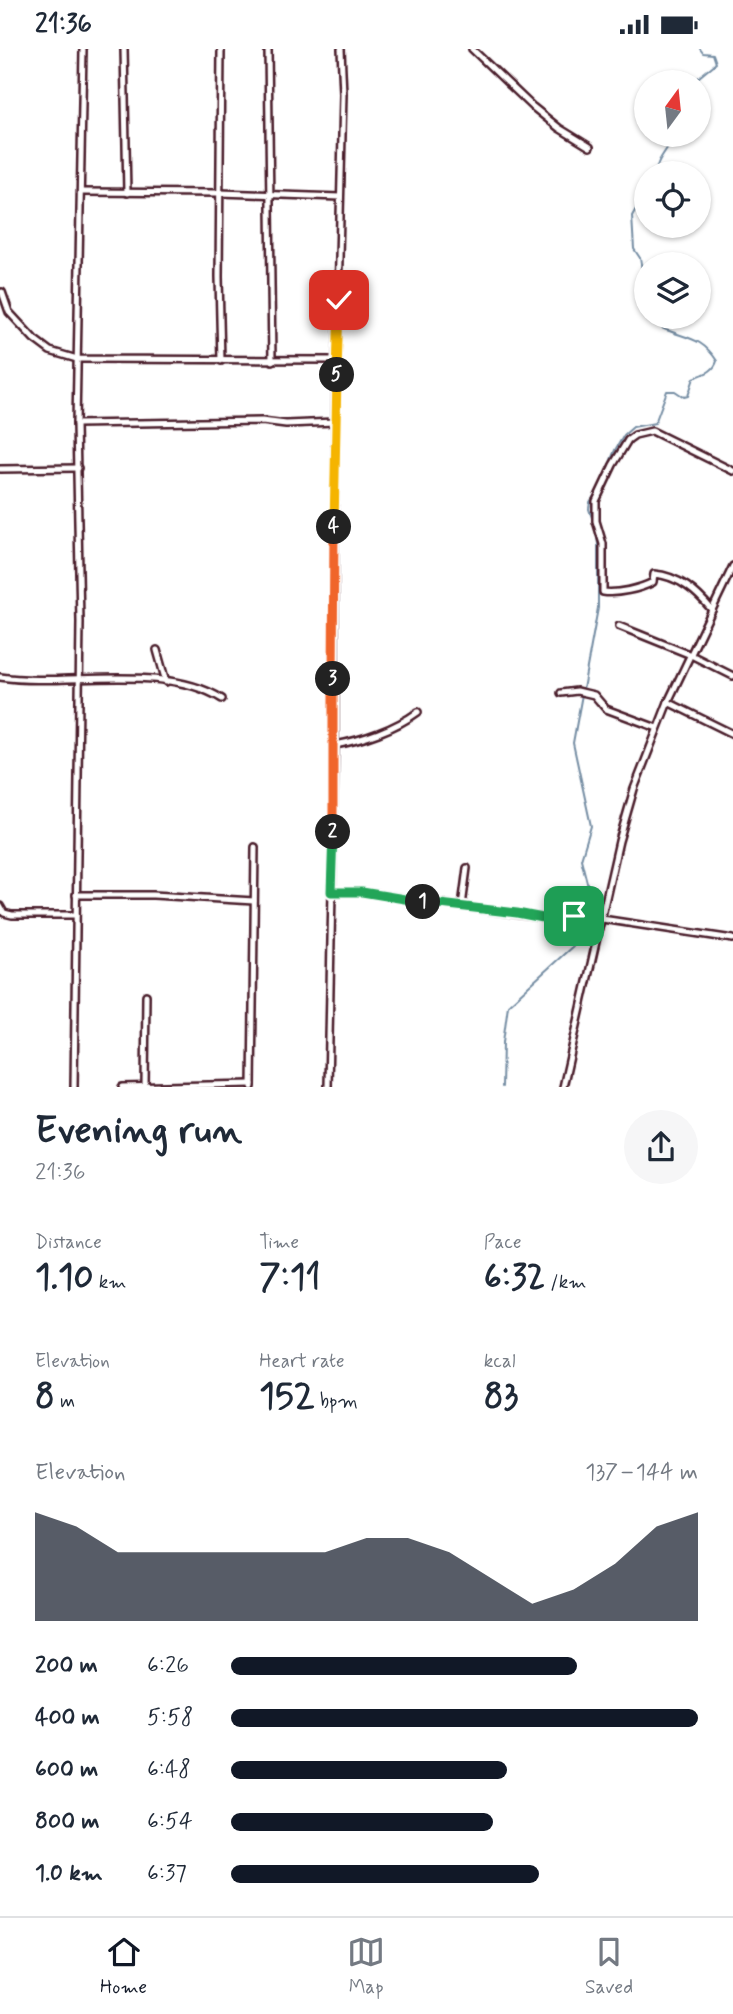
<!DOCTYPE html>
<meta charset="utf-8">
<style>
:root{--surface:#fff;--page:#f6f6f7;--text:#1f2937;--muted:#747a83;--line:#e0e1e3;--accent:#111827}
body{margin:0;font-family:Mynerve,sans-serif;background:var(--page);color:var(--text);height:100vh;display:flex;flex-direction:column;font-size:26px;white-space:nowrap}
*{box-sizing:border-box;margin:0}
p{font-size:23px;color:var(--muted)}
.icon{flex:none;width:38px;height:38px;fill:none;stroke:currentColor;stroke-width:2;stroke-linecap:round;stroke-linejoin:round}
.map{position:relative;height:1038px;overflow:hidden}
.drawer{display:flex;flex-direction:column;background:var(--surface);flex:1}
.drawer>*{flex:none}
.needle{width:46px;rotate:15deg}
.controls{position:absolute;left:634px;top:21px;display:grid;gap:14px}
.controls a{display:grid;place-items:center;width:77px;height:77px;border-radius:50%;background:var(--surface);box-shadow:0 2px 5px #0004;font-size:35px}
.pin{position:absolute;display:grid;place-items:center;width:60px;height:60px;color:#fff;margin:-30px;border-radius:14px;box-shadow:0 4px 10px #0006}
.km{position:absolute;width:35px;height:35px;margin:-18px;border-radius:50%;background:#222;color:#fff;font-size:19px;line-height:35px;text-align:center}
.round{display:grid;place-items:center;flex:none;width:74px;height:74px;border-radius:37px;background:var(--page)}
.overview{display:flex;align-items:center;justify-content:space-between;height:119px;padding:0 35px}
h1{font-size:38px;font-weight:700;line-height:52px}
.metrics{display:grid;grid-template-columns:repeat(3,1fr);gap:10px;height:119px;padding:7px 35px}
.metrics div{display:grid;align-content:center}
.metrics b{font-size:35px;font-weight:700}
.metrics small{font-size:19px;font-weight:400}
.metrics p{font-size:19px}
.chart{height:196px;padding:14px 35px}
.chart p{display:flex;justify-content:space-between}
.chart svg{width:100%;height:126px;margin-top:7px;fill:var(--accent);opacity:.7}
ul{padding:0 35px;list-style:none;font-size:23px}
li{display:grid;grid-template-columns:112px 84px 1fr;align-items:center;height:52px}
li i{height:18px;border-radius:9px;background:var(--accent)}
.status{display:flex;justify-content:space-between;align-items:center;height:49px;padding:0 35px;background:var(--surface);direction:ltr}
.status svg{height:19px;fill:currentColor}
.tab-bar{display:flex;justify-content:space-around;align-items:center;height:98px;border-top:2px solid var(--line);background:var(--surface);font-size:19px;color:var(--muted)}
.tab-bar a{display:grid;justify-items:center;gap:4px}
.tab-bar .active{color:var(--accent)}
.map>svg:first-child{display:block}
.lines{fill:none;stroke-linecap:round;stroke-linejoin:round}
.stream{stroke:#768ea4;stroke-width:2}
.minor-casing{stroke:#4a1f2b;stroke-width:10}
.minor{stroke:#fff;stroke-width:5}
.split-1-casing{stroke:#fff;stroke-width:14}
.split-2-casing{stroke:#fff;stroke-width:14}
.split-3-casing{stroke:#fff;stroke-width:14}
.split-4-casing{stroke:#fff;stroke-width:14}
.split-5-casing{stroke:#fff;stroke-width:14}
.split-6-casing{stroke:#fff;stroke-width:14}
.split-1{stroke:#22a559;stroke-width:9}
.split-2{stroke:#22a559;stroke-width:9}
.split-3{stroke:#f0652b;stroke-width:9}
.split-4{stroke:#f0652b;stroke-width:9}
.split-5{stroke:#f5b400;stroke-width:9}
.split-6{stroke:#f5b400;stroke-width:9}
</style>
<div class="status"><b>21:36</b><svg viewBox="0 0 49 12"><path d="M0 12V9h3v3zM5 12V6h3v6zM10 12V3h3v9zM15 12V0h3v12zM26 1h20v11H26zM47 4h2v5h-2z"/></svg></div>
<div class="map">
<svg width="733" height="1038" viewBox="0 0 733 1038">
<rect width="100%" height="100%" fill="#fff"/>
<filter id="ink" filterUnits="userSpaceOnUse"><feTurbulence type="fractalNoise" baseFrequency=".0143" numOctaves="2"/><feDisplacementMap in="SourceGraphic" scale="14" xChannelSelector="R" yChannelSelector="G"/><feConvolveMatrix kernelMatrix="1 2 1 2 8 2 1 2 1" color-interpolation-filters="sRGB"/></filter>
<g filter="url(#ink)">
<g class="lines">
<g class="stream">
<path d="M693,33L716,14L713,5L703,4L700,0"/>
<path d="M656,124C656,110 668,102 674,86"/>
<path d="M646,142L632,167L634,200L640,209L646,245"/>
<path d="M652,268H656"/>
<path d="M593,472L589,460L590,453L600,438L615,401L624,386L633,378L655,374L667,342H675L684,348L688,347L694,329C703,325 714,323 717,312C701,287 686,290 662,279L660,268"/>
<path d="M502,1038L503,993L508,956L585,886L591,876L594,861L581,810L591,777L573,694L598,559V495L595,478"/>
</g>
<g class="minor-casing">
<g id="minor">
<path d="M124,0L127,144"/>
<path d="M221,0L219,228L221,312"/>
<path d="M268,0L272,312"/>
<path d="M472,0L533,58L559,79L590,98"/>
<path d="M81,143L220,144L340,148"/>
<path d="M2,243L9,263L34,290L50,302L77,310L338,311"/>
<path d="M76,375L262,372L286,375L335,373"/>
<path d="M0,420L78,419"/>
<path d="M712,561C697,543 679,527 654,525L653,533C640,540 617,545 603,543V495L596,472V452L613,416L628,391L635,386L652,382L733,422"/>
<path d="M619,577L691,606L733,627"/>
<path d="M157,601L166,633"/>
<path d="M0,628C65,638 164,613 222,650"/>
<path d="M561,644L577,642L594,646L606,660L657,679"/>
<path d="M668,653L733,685"/>
<path d="M335,696C363,691 395,680 418,663"/>
<path d="M331,843H361L543,869L589,868L733,890"/>
<path d="M76,846H153L254,852"/>
<path d="M0,857L4,864L12,866H76"/>
<path d="M462,857L467,819"/>
<path d="M74,1038L80,573L76,375L83,0"/>
<path d="M122,1038L252,1035"/>
<path d="M145,1038L146,946"/>
<path d="M252,1038L255,798"/>
<path d="M328,1038L335,696V373L343,45L341,0"/>
<path d="M563,1038L619,792L634,740L668,653L733,517"/>
</g>
</g>
<use href="#minor" class="minor"/>
</g>
</g>
<g class="lines" filter="url(#ink)">
<g class="split-1-casing">
<path id="split-1" d="M423,853L517,864L543,869L574,867"/>
</g>
<g class="split-2-casing">
<path id="split-2" d="M333,783L331,843H362L423,853"/>
</g>
<g class="split-3-casing">
<path id="split-3" d="M333,783V630"/>
</g>
<g class="split-4-casing">
<path id="split-4" d="M333,630L334,478"/>
</g>
<g class="split-5-casing">
<path id="split-5" d="M334,478L337,326"/>
</g>
<g class="split-6-casing">
<path id="split-6" d="M337,326L339,251"/>
</g>
<use href="#split-1" class="split-1"/>
<use href="#split-2" class="split-2"/>
<use href="#split-3" class="split-3"/>
<use href="#split-4" class="split-4"/>
<use href="#split-5" class="split-5"/>
<use href="#split-6" class="split-6"/>
</g>
</svg>
<div class="controls">
<a><svg class="needle" viewBox="-14 -14 28 28"><path d="M0-13l5 13h-10z" fill="#e53935"/><path d="M0 13l5-13h-10z" fill="#747a83"/></svg></a>
<a><svg class="icon" aria-label="locate" viewBox="0 0 24 24"><circle cx="12" cy="12" r="6"/><path d="M12 2v4M12 18v4M2 12h4M18 12h4"/></svg></a>
<a><svg class="icon" aria-label="layers" viewBox="0 0 24 24"><path d="M12 4l9 5-9 5-9-5zM3 14l9 5 9-5"/></svg></a>
</div>
<div class="pin" style="left:574px;top:867px;background:#1e9e55"><svg class="icon" aria-label="arrive" viewBox="0 0 24 24"><path d="M6 21V4h12l-3 4 3 4H6"/></svg></div>
<div class="pin" style="left:339px;top:251px;background:#d93025"><svg class="icon" aria-label="check" viewBox="0 0 24 24"><path d="M5 12l5 5 9-10"/></svg></div>
<b class="km" style="left:423px;top:853px">1</b>
<b class="km" style="left:333px;top:783px">2</b>
<b class="km" style="left:333px;top:630px">3</b>
<b class="km" style="left:334px;top:478px">4</b>
<b class="km" style="left:337px;top:326px">5</b>
</div>
<section class="drawer">
<div class="overview"><div><h1>Evening run</h1><p>21:36</p></div><a class="round"><svg class="icon" aria-label="share" viewBox="0 0 24 24"><path d="M12 15V3M7 8l5-5 5 5M5 13v7h14v-7"/></svg></a></div>
<div class="metrics">
<div><p>Distance</p><b>1.10<small> km</small></b></div>
<div><p>Time</p><b>7:11</b></div>
<div><p>Pace</p><b>6:32<small> /km</small></b></div>
</div>
<div class="metrics">
<div><p>Elevation</p><b>8<small> m</small></b></div>
<div><p>Heart rate</p><b>152<small> bpm</small></b></div>
<div><p>kcal</p><b>83</b></div>
</div>
<div class="chart"><p><span>Elevation</span>137–144 m</p>
<svg viewBox="0 0 160 44" preserveAspectRatio="none"><path d="M0 44V6L10 11L20 20L30 20L40 20L50 20L60 20L70 20L80 15L90 15L100 20L110 29L120 38L130 33L140 24L150 11L160 6V44z"/></svg>
</div>
<ul>
<li><b>200 m</b>6:26<i style="width:74%"></i></li>
<li><b>400 m</b>5:58<i style="width:100%"></i></li>
<li><b>600 m</b>6:48<i style="width:59%"></i></li>
<li><b>800 m</b>6:54<i style="width:56%"></i></li>
<li><b>1.0 km</b>6:37<i style="width:66%"></i></li>
</ul>
</section>
<nav class="tab-bar">
<a class="active"><svg class="icon" aria-label="home" viewBox="0 0 24 24"><path d="M3 11l9-7 9 7M6 9v11h12V9"/></svg>Home</a>
<a><svg class="icon" aria-label="map" viewBox="0 0 24 24"><path d="M3 6l6-2 6 2 6-2v14l-6 2-6-2-6 2zM9 4v14M15 6v14"/></svg>Map</a>
<a><svg class="icon" aria-label="saved" viewBox="0 0 24 24"><path d="M7 4h10v16l-5-4-5 4z"/></svg>Saved</a>
</nav>
